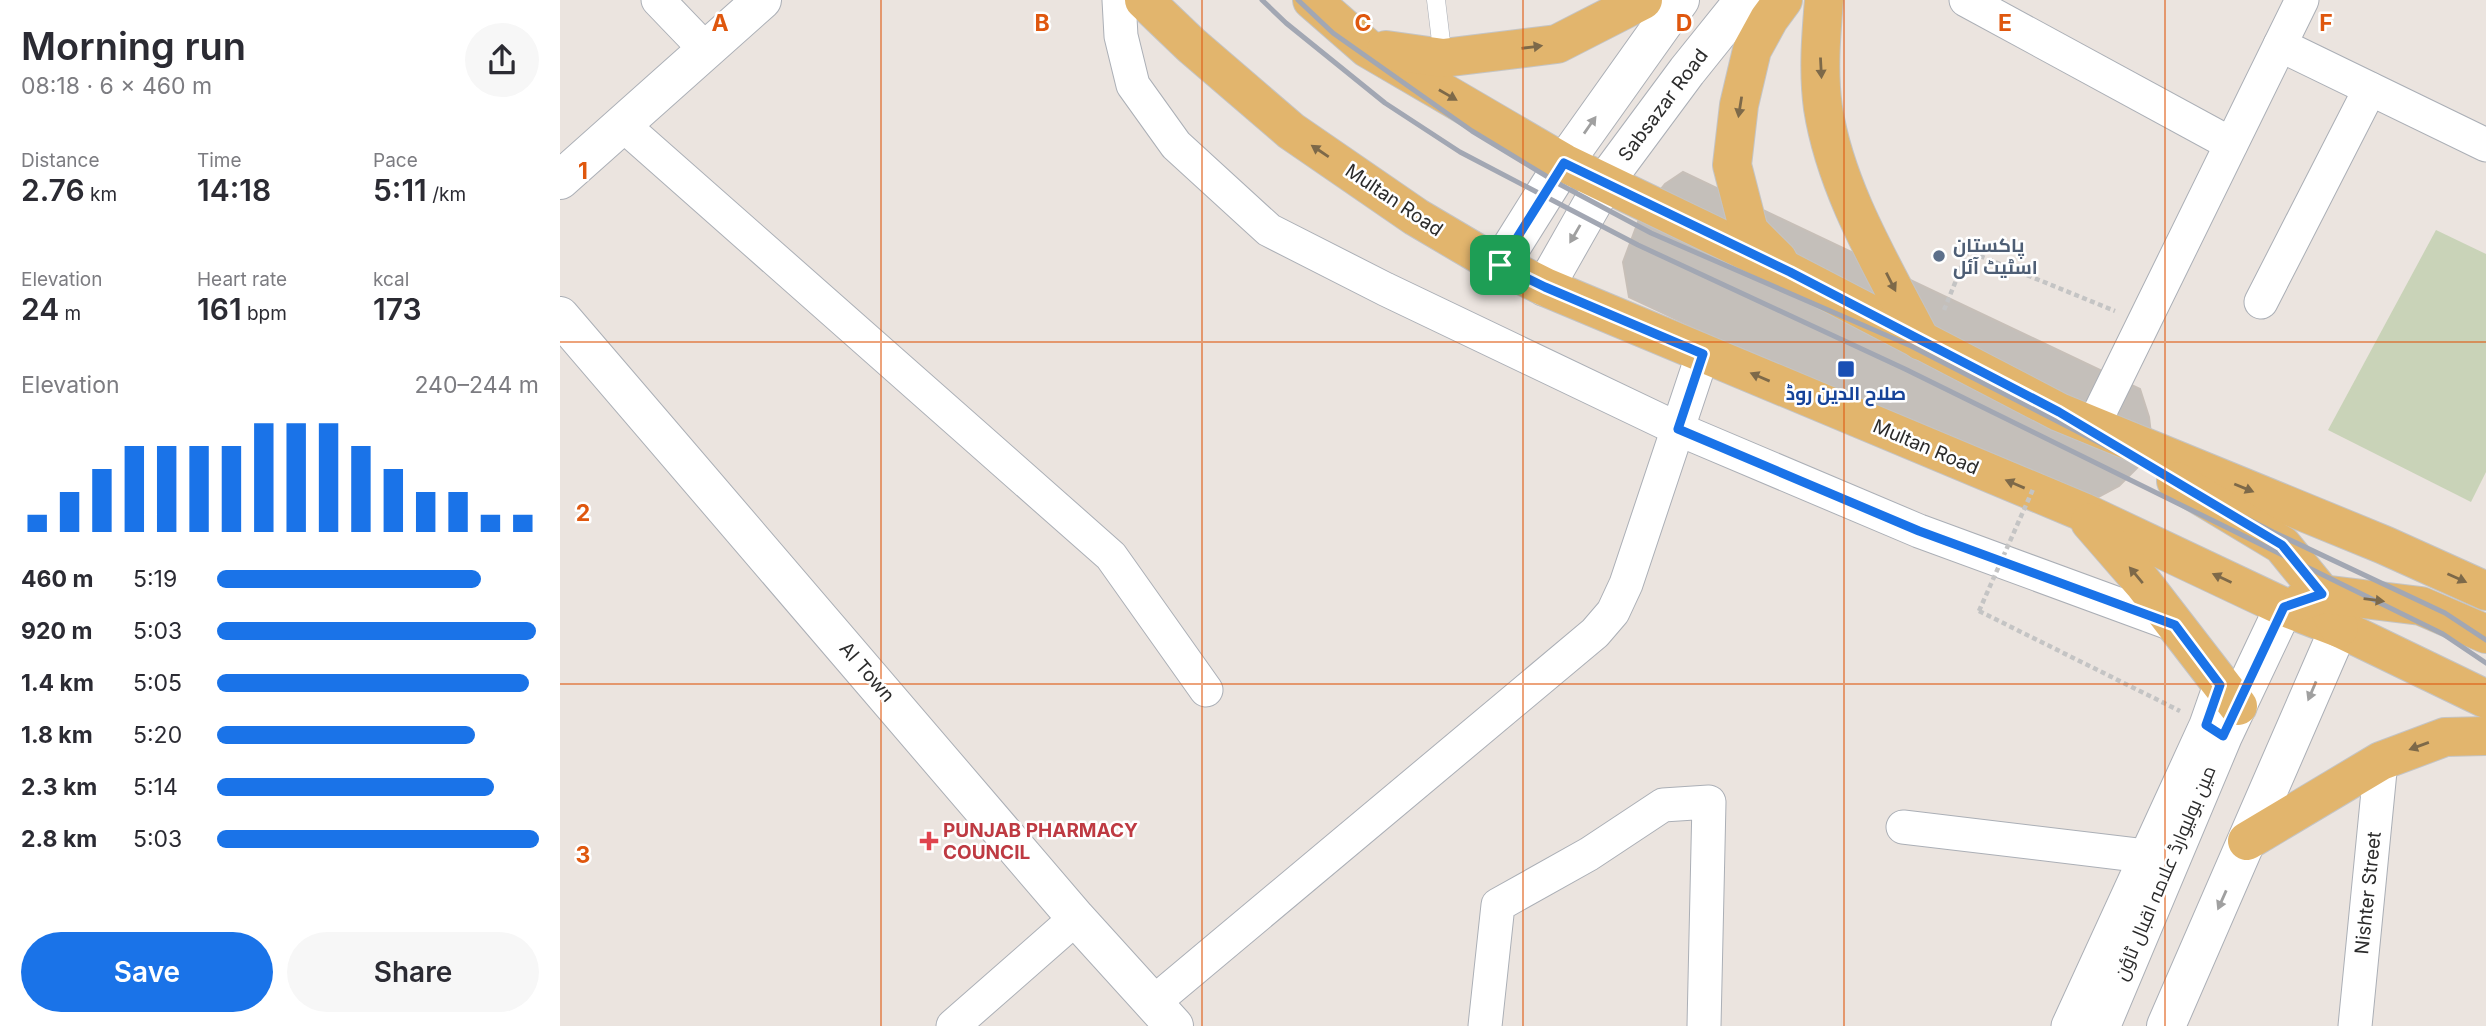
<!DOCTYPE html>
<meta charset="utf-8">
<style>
:root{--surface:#fff;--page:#f7f7f7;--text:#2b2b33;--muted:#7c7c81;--accent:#1a73e8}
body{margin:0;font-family:Inter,Cairo,sans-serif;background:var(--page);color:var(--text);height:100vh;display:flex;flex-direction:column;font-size:26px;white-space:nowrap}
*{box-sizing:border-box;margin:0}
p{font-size:23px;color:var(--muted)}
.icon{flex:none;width:38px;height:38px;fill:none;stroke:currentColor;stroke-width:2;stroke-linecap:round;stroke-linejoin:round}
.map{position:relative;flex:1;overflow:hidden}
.side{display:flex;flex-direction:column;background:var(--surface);width:560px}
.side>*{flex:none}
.pin{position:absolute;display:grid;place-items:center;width:60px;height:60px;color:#fff;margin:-30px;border-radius:14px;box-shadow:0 4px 10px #0006}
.round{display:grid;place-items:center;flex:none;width:74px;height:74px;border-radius:37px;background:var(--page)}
.summary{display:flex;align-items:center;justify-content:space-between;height:119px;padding:0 21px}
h1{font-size:38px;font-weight:600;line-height:52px}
.figures{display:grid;grid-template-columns:repeat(3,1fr);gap:10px;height:119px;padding:7px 21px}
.figures div{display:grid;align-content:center}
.figures b{font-size:30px;font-weight:600}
.figures small{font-size:19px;font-weight:400}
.figures p{font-size:19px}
.chart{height:196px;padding:14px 21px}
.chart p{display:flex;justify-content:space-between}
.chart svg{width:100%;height:126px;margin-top:7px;stroke:var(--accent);stroke-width:6}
.primary-button{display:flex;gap:14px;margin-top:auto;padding:14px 21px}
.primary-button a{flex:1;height:80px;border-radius:42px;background:var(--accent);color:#fff;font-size:28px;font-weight:600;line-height:80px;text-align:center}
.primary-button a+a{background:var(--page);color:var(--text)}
ul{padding:0 21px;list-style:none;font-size:23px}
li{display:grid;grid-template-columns:112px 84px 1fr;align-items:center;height:52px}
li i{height:18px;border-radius:9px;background:var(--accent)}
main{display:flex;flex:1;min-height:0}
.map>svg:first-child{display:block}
.cemetery{fill:#c9d3b8}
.building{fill:#c4bfba;stroke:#c7bfb8;stroke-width:2}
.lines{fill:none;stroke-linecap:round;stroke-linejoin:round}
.lane-casing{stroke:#abafb6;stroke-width:19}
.street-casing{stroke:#abafb6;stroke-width:35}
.secondary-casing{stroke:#abafb6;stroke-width:40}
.primary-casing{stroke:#c4c4c4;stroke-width:40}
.path{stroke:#c4c4c4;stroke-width:4.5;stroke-dasharray:5 3.5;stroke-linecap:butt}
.lane{stroke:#fff;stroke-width:18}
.street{stroke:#fff;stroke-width:33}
.secondary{stroke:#fff;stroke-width:38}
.primary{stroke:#e2b56d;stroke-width:38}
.rail{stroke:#a2a7b3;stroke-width:5}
.path-bridge{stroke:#c4c4c4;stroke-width:4.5;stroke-dasharray:5 3.5;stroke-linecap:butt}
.oneway{fill:#7d6949}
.oneway2{fill:#a0a0a0}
.route-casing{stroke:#fff;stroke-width:14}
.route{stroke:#1a73e8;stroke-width:9}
.grid{fill:none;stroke:#df570e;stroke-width:2;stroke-opacity:0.55}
.service-dot{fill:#5c6f8a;stroke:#fff;stroke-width:2.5}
.transit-dot{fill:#1a4fb4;stroke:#fff;stroke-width:2.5}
.health-dot{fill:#e0444e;stroke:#fff;stroke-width:2.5}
.labels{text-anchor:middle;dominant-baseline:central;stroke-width:5;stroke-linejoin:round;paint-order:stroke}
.street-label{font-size:19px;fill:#2b2b2b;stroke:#fff}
.service-label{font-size:19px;font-weight:bold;fill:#4e5e75;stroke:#fff;text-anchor:start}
.transit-label{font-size:19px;font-weight:bold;fill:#164399;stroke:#fff}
.health-label{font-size:19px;font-weight:bold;fill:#be3a42;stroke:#fff;text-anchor:start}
.grid-label{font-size:23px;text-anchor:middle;font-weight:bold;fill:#df570e;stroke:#fff;stroke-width:5;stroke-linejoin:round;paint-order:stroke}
</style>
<main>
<section class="side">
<div class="summary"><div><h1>Morning run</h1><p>08:18 · 6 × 460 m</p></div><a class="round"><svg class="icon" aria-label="share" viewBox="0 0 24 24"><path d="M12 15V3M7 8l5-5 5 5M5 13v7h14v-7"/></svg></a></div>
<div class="figures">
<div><p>Distance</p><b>2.76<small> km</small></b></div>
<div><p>Time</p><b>14:18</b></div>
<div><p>Pace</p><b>5:11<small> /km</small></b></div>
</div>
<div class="figures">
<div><p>Elevation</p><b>24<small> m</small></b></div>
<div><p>Heart rate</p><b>161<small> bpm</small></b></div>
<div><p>kcal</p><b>173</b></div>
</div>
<div class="chart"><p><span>Elevation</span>240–244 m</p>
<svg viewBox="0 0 160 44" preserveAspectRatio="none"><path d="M5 44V38M15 44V30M25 44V22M35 44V14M45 44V14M55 44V14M65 44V14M75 44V6M85 44V6M95 44V6M105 44V14M115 44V22M125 44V30M135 44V30M145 44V38M155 44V38"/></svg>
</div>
<ul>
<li><b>460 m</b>5:19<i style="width:82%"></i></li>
<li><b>920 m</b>5:03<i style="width:99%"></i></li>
<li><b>1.4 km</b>5:05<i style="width:97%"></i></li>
<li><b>1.8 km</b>5:20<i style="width:80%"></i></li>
<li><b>2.3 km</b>5:14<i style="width:86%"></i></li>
<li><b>2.8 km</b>5:03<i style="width:100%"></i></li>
</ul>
<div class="primary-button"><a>Save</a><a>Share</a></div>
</section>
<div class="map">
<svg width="1926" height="1026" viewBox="0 0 1926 1026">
<rect width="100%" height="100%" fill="#ebe4df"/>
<path class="cemetery" d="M1876,230L1926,254V472L1911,502L1768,430Z"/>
<path class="building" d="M1123,172L1580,389L1589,417L1591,434L1585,460L1559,486L1531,501L1474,487L1069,297L1063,262L1081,214L1105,184Z"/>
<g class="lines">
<g class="lane-casing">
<path id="lane" d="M876,0L883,58"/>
</g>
<g class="street-casing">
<g id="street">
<path d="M98,0L146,50"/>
<path d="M559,0L561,36L573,85L616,145L709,230L825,289L1118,429L1359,531L1615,625"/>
<path d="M1406,0L1671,144"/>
<path d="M1720,45L1926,145"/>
<path d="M63,125L551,556L646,690"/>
<path d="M1701,302L1810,89"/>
<path d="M1533,426L1742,0"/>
<path d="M1343,827L1585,856"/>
<path d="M593,1003L1035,633L1053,612L1066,584L1143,353"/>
<path d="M393,1026L516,918"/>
<path d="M925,1026L938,905L1029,854L1103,805L1149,802L1144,1026"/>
<path d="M1508,1026L1646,725L1660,685"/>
<path d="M1795,1026L1821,761"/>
</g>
</g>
<g class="secondary-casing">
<g id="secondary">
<path d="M0,180L202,0"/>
<path d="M940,265L1004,163L1120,0"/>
<path d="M985,287L1044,183L1127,71L1184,0"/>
<path d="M0,316L516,918L614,1026"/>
<path d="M1541,1026L1663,736L1724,607"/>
<path d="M1606,1026L1779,628"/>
</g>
</g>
<g class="primary-casing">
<g id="primary">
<path d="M584,0L631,45L731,131L856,217L917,253L985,287L1523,512L1724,607L1779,628L1926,699"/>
<path d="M752,0L807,48L1004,163L1230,272L1499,412L1824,545L1926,591"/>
<path d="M1264,0C1261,36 1258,72 1263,108C1276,191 1323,267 1361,341"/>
<path d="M826,50L883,58L997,44L1083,0"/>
<path d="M1218,260L1189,231L1172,165L1179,105L1192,50L1209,19L1223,0"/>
<path d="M1616,481L1722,545L1762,594L1779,628"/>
<path d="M1530,522L1583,583L1678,706"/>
<path d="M1742,601L1762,594L1861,606L1926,634"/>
<path d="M1687,841L1821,761L1885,737L1926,736"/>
</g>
</g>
<g class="path">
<path d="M1384,310L1408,251L1555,311"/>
<path d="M1419,611L1620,711"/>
</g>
<use href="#lane" class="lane"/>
<use href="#street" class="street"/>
<use href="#secondary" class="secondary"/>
<use href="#primary" class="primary"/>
<g class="rail">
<path d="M702,0L726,23L825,103L900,152L1078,245L1345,369L1883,634L1926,663"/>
<path d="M738,0L773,33L912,131L1001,185L1091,233L1351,346L1713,532L1885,613L1926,640"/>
</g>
<path class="path-bridge" d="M1419,611L1474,487"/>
</g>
<defs><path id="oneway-solid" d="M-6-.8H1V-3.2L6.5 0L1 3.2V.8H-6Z" transform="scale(1.75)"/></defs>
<g class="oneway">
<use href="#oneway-solid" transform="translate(972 47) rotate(-7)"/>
<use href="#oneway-solid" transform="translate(1261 68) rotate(87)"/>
<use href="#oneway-solid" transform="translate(888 95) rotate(30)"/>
<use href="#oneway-solid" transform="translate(1180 107) rotate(99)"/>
<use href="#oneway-solid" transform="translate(760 151) rotate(-146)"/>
<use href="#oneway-solid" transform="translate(1331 282) rotate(63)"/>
<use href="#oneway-solid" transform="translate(1200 377) rotate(-157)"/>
<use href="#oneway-solid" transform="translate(1455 484) rotate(-157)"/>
<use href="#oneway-solid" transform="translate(1684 488) rotate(22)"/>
<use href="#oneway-solid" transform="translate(1576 575) rotate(-130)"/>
<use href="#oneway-solid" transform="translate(1662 578) rotate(-155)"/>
<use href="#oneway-solid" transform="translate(1897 578) rotate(24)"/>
<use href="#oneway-solid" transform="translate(1814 600) rotate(7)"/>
<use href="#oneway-solid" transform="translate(1859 746) rotate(160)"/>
</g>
<g class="oneway2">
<use href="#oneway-solid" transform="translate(1030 125) rotate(-55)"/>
<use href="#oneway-solid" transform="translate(1015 234) rotate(120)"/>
<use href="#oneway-solid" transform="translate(1752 691) rotate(113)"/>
<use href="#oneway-solid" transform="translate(1662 900) rotate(114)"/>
</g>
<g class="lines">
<g class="route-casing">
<path id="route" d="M1004,163L1230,272L1499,412L1722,545L1762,594L1724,607L1663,736L1646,725L1660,685L1615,625L1359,531L1118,429L1143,354L985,287L940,265Z"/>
</g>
<use href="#route" class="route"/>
</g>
<path class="grid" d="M321,0V1026M642,0V1026M963,0V1026M1284,0V1026M1605,0V1026M0,342H1926M0,684H1926"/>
<circle class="service-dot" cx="1379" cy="256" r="7"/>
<rect class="transit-dot" x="1277" y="360" width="18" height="18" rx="3.5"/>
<path class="health-dot" d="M365.5 830.5h7v7h7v7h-7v7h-7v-7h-7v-7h7z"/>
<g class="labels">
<g class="street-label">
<text transform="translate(1103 105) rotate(-53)">Sabsazar Road</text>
<text transform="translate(834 200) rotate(34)">Multan Road</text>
<text transform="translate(1366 447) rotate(23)">Multan Road</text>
<text transform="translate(307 672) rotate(49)">AI Town</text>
<text transform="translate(1605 873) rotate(-67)">مین بولیوارڈ علامہ اقبال ٹاؤن</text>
<text transform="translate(1808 893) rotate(-84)">Nishter Street</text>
</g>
<g class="service-label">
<text x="1393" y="245">پاکستان<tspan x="1393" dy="22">اسٹیٹ آئل</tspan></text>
</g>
<g class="transit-label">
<text x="1286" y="393">صلاح الدین روڈ</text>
</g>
<g class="health-label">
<text x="383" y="830">PUNJAB PHARMACY<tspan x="383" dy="22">COUNCIL</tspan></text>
</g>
</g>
<g class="grid-label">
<text x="160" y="31">A</text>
<text x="482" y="31">B</text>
<text x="803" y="31">C</text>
<text x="1124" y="31">D</text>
<text x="1445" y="31">E</text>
<text x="1766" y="31">F</text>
<text x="23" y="179">1</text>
<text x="23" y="521">2</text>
<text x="23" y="863">3</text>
</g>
</svg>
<div class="pin" style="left:940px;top:265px;background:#1e9e55"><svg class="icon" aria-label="arrive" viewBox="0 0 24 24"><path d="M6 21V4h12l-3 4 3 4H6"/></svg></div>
</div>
</main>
